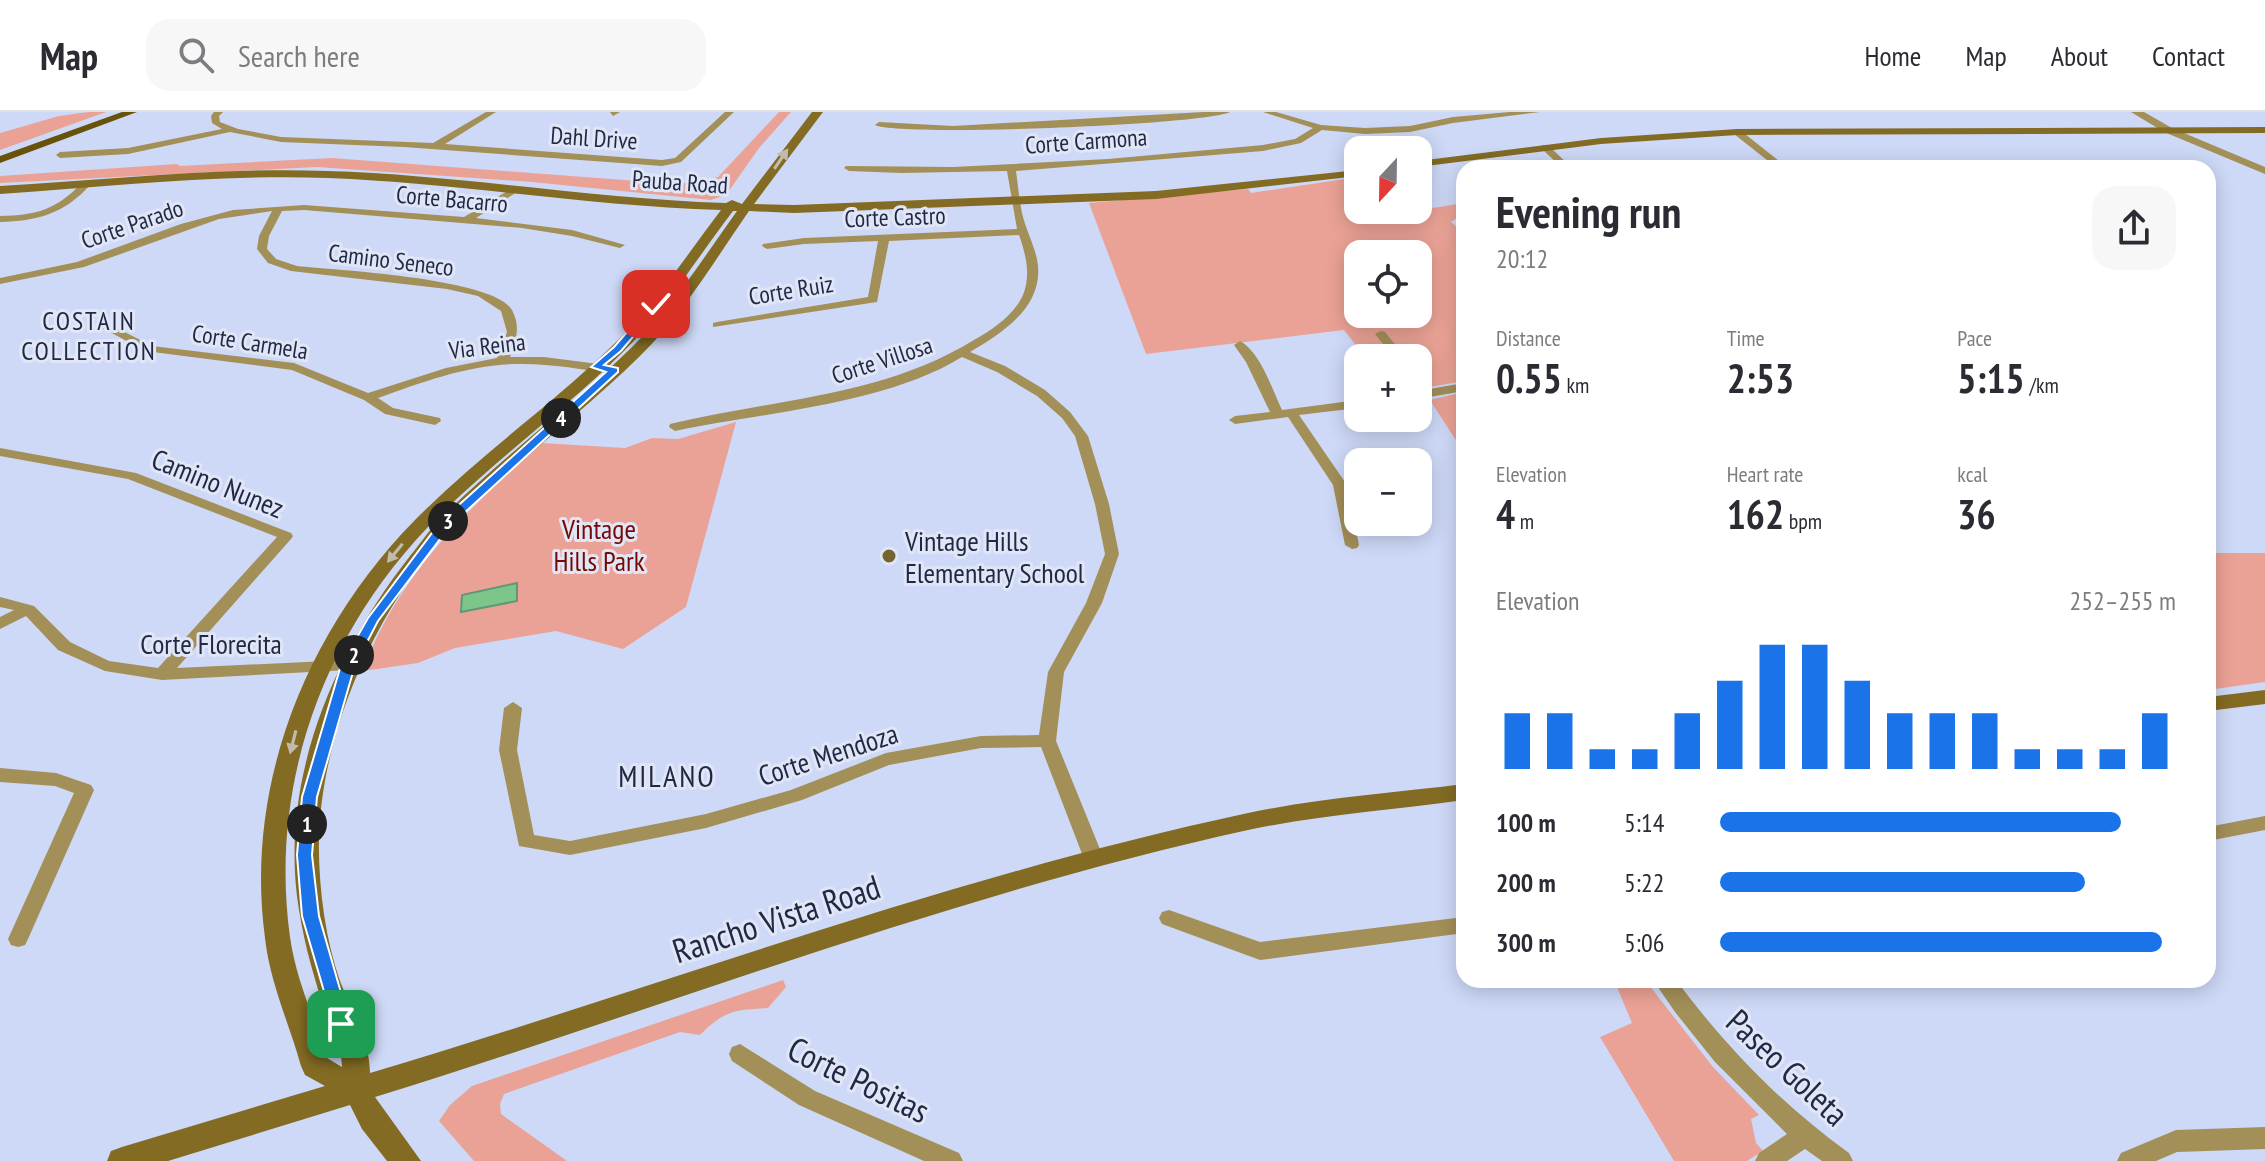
<!DOCTYPE html>
<meta charset="utf-8">
<style>
:root{--surface:#fff;--page:#f7f7f7;--text:#2b2b33;--muted:#7c7c81;--line:#e1e1e2;--accent:#1a73e8}
body{margin:0;font-family:"PT Sans Narrow",sans-serif;background:var(--page);color:var(--text);height:100vh;display:flex;flex-direction:column;font-size:30px;white-space:nowrap}
*{box-sizing:border-box;margin:0}
p{font-size:26px;color:var(--muted)}
.icon{flex:none;width:44px;height:44px;fill:none;stroke:currentColor;stroke-width:2;stroke-linecap:round;stroke-linejoin:round}
.map{position:relative;flex:1;overflow:hidden}
.sheet{position:absolute;left:1456px;top:48px;width:760px;height:828px;display:flex;flex-direction:column;background:var(--surface);border-radius:24px;box-shadow:0 4px 20px #0003}
.sheet>*{flex:none}
.needle{width:52px;rotate:202deg}
.buttons{position:absolute;left:1344px;top:24px;display:grid;gap:16px}
.buttons a{display:grid;place-items:center;width:88px;height:88px;border-radius:16px;background:var(--surface);box-shadow:0 4px 20px #0003;font-size:40px}
.pin{position:absolute;display:grid;place-items:center;width:68px;height:68px;color:#fff;margin:-34px;border-radius:16px;box-shadow:0 4px 12px #0006}
.km{position:absolute;width:40px;height:40px;margin:-20px;border-radius:50%;background:#222;color:#fff;font-size:22px;line-height:40px;text-align:center}
.round{display:grid;place-items:center;flex:none;width:84px;height:84px;border-radius:24px;background:var(--page)}
.overview{display:flex;align-items:center;justify-content:space-between;height:136px;padding:0 40px}
h1{font-size:44px;font-weight:800;line-height:60px}
.stats{display:grid;grid-template-columns:repeat(3,1fr);gap:12px;height:136px;padding:8px 40px}
.stats div{display:grid;align-content:center}
.stats b{font-size:40px;font-weight:800}
.stats small{font-size:22px;font-weight:400}
.stats p{font-size:22px}
.chart{height:224px;padding:16px 40px}
.chart p{display:flex;justify-content:space-between}
.chart svg{width:100%;height:144px;margin-top:8px;stroke:var(--accent);stroke-width:6}
ul{padding:0 40px;list-style:none;font-size:26px}
li{display:grid;grid-template-columns:128px 96px 1fr;align-items:center;height:60px}
li i{height:20px;border-radius:10px;background:var(--accent)}
header{display:flex;align-items:center;gap:48px;box-sizing:border-box;height:112px;padding:0 40px;background:var(--surface);border-bottom:2px solid var(--line)}
header strong{font-size:38px}
nav{display:flex;gap:44px;margin-inline-start:auto;font-size:28px}
.search{width:560px;height:72px;background:var(--page);display:flex;align-items:center;gap:20px;box-sizing:border-box;padding:0 28px;border-radius:24px;color:var(--muted);font-size:30px}
.map>svg:first-child{display:block}
.green{fill:#eba296;fill-rule:evenodd}
.water{fill:#7dc68b;stroke:#619776;stroke-width:2}
.lines{fill:none;stroke-linecap:round;stroke-linejoin:round}
.minor{fill:#a38f58;fill-rule:evenodd}
.tertiary{fill:#a38f58;fill-rule:evenodd}
.secondary{fill:#836b23;fill-rule:evenodd}
.primary{fill:#685209;fill-rule:evenodd}
.oneway{fill:#c0bbac}
.route{fill:#1a73e8;stroke:#fff;stroke-width:2}
.poi-dot{fill:#756331;stroke:#e1e6f6;stroke-width:3}
.labels{text-anchor:middle;dominant-baseline:central;stroke-width:6;stroke-linejoin:round;paint-order:stroke}
.far-street-label{font-size:24px;fill:#1f2844;stroke:#e1e6f6}
.far-neighbourhood-label{font-size:26px;letter-spacing:2px;fill:#1f2844;stroke:#e1e6f6}
.street-label{font-size:28px;fill:#1f2844;stroke:#e1e6f6}
.park-label{font-size:28px;fill:#770904;stroke:#e1e6f6}
.poi-label{font-size:28px;fill:#1f2844;stroke:#e1e6f6;text-anchor:start}
.neighbourhood-label{font-size:30px;letter-spacing:2px;fill:#1f2844;stroke:#e1e6f6}
.near-street-label{font-size:34px;fill:#1f2844;stroke:#e1e6f6}
</style>
<header>
<strong>Map</strong>
<div class="search"><svg class="icon" aria-label="search" viewBox="0 0 24 24"><circle cx="10" cy="10" r="6"/><path d="M15 15l6 6"/></svg>Search here</div>
<nav><a>Home</a><a>Map</a><a>About</a><a>Contact</a></nav>
</header>
<div class="map">
<svg width="2265" height="1049" viewBox="0 0 2265 1049">
<rect width="100%" height="100%" fill="#ced9f7"/>
<g class="green">
<path d="M89,0H106L0,38V21L59,4Z"/>
<path d="M779,0H791L759,36L726,83L711,88L532,70L317,55L0,71V64L177,52L180,54L332,46L678,72L718,65Z"/>
<path d="M1358,65V98H1418V82L1433,96L1464,91V101L1451,110L1464,121V269L1418,277V246H1366L1344,218L1146,242L1089,91L1248,77L1251,81ZM1358,142H1418V202H1358Z"/>
<path d="M1464,280V341L1430,288Z"/>
<path d="M736,310L686,495L623,537L556,519L455,536L418,551L363,559C395,467 470,394 542,331L625,336L652,326L678,327Z"/>
<path d="M2208,441H2265V570L2208,578Z"/>
<path d="M783,868L786,875L768,896C734,898 725,898 700,923L680,920L504,982L500,992L501,1002L567,1049H474L439,1009L450,993L472,974Z"/>
<path d="M1614,868H1645L1713,955L1759,1003L1751,1007L1756,1031L1763,1039L1747,1049H1674L1600,925L1632,911Z"/>
</g>
<path class="water" d="M517,471V489L461,500L462,483Z"/>
<g class="lines">
<g class="minor">
<path d="M214,0H223L219,4L220,10L238,17L281,25L433,31L486,0H496L445,32L662,48L675,46L725,0H734L681,50L662,54L404,35L281,30L230,20L128,42L60,46L56,43L60,40L128,36L222,17L212,11L211,4Z"/>
<path d="M610,0H620L613,4Z"/>
<path d="M1204,0H1230C1205,13 898,25 875,13L879,10L953,14Z"/>
<path d="M1263,0H1276L1321,13L1365,16L1410,14L1453,5L1510,0H1540L1453,11L1410,20L1365,22L1322,18L1301,31L1263,39L1016,59C1018,73 1019,87 1022,101C1026,118 1033,130 1037,147C1046,193 1004,220 970,240L1005,254L1045,278L1070,300L1088,324L1109,392L1119,442L1102,491L1064,560L1056,629L1104,747L1101,752L1094,754L1087,752L1084,747L1041,635L981,636L889,653L802,688L706,716L570,743L519,734L499,638L504,596L513,590L522,596L517,638L534,723L570,729L706,702L791,678L886,641L981,624L1039,623L1048,560L1086,491L1105,442L1095,392L1075,324L1062,306L1037,284L997,260L962,245C884,293 764,300 675,319L669,315L670,312C774,287 881,285 974,228C993,217 1014,203 1023,183C1031,163 1026,143 1019,123L889,129L877,190L713,215V211L717,210L868,185L878,129L804,132L767,137L762,134L763,132L804,126L1017,117L1007,59L901,61L849,59L844,56L846,54L953,55L1108,47L1263,33L1295,27L1313,16Z"/>
<path d="M1734,18H1740L1788,56H1777L1734,22Z"/>
<path d="M1542,33H1548L1572,56H1562L1542,37Z"/>
<path d="M82,71L90,73C64,102 37,109 0,110V104C38,103 55,98 82,71Z"/>
<path d="M514,75L519,78L517,80L476,106L572,118L625,133L620,136L572,124L522,116L304,98L282,99L269,124L267,137L276,147L297,154C335,158 494,166 512,198C521,215 516,228 510,245H544L614,254L620,258L614,262C581,257 548,251 515,252C468,253 422,270 378,286L393,296L440,306L441,309L435,313L385,302L364,288L292,258L145,239L97,213L107,211L152,234L294,251L368,281L446,256L497,246L507,220L501,199L478,184L447,177L291,159L268,151L257,137L259,124L272,99L219,107L84,155L0,172V166L77,150L181,112L233,98L304,93L464,105Z"/>
<path d="M1381,219L1385,220L1406,246H1394L1375,222Z"/>
<path d="M1240,229C1261,241 1272,277 1282,298L1358,288V296L1299,303L1347,373L1359,433L1357,436L1352,437L1345,433L1333,373L1288,305L1235,312L1229,308L1235,304L1270,300L1246,250L1234,233Z"/>
<path d="M1464,271V279L1418,287V279Z"/>
<path d="M0,336L136,361L291,421L293,424L291,427L177,556L348,548L356,553L348,558L162,568L105,559L58,538L26,504L0,517V505L14,498L0,495V485L34,494L70,530L109,549L158,556L277,425L128,367L0,344Z"/>
<path d="M0,656L56,661L91,673L94,678L28,827L25,833L18,835L11,833L8,827L74,681L55,674L0,670Z"/>
<path d="M2265,704V718L2208,729V715Z"/>
<path d="M1169,798L1260,830L1464,805V821L1260,848L1162,812L1159,806L1162,800Z"/>
<path d="M1653,868H1676C1726,935 1782,993 1849,1041L1853,1049H1822L1805,1037L1787,1049H1755L1759,1041L1787,1022L1715,950L1675,900Z"/>
<path d="M740,932L815,979L959,1041L963,1049H924L799,993L732,949L729,942L732,935Z"/>
<path d="M2265,1015V1037L2177,1040L2156,1049H2117L2121,1041L2176,1018Z"/>
</g>
<path class="tertiary" d="M2131,0H2144L2172,16L2265,55V62L2164,20Z"/>
<g class="secondary">
<path d="M812,0H823L754,92L794,93L1156,79L1358,58V64L1156,87L794,101L749,99C715,148 683,202 640,244C580,303 510,354 452,415C377,495 322,617 319,726C318,772 325,826 340,869C351,898 370,930 370,961C662,874 949,765 1248,701C1318,686 1393,681 1464,672V688C1393,698 1319,703 1248,718C951,783 666,895 375,985L421,1049H387L362,1017L350,993L168,1049H107L111,1039L122,1035L325,974L305,963L301,954C289,911 270,871 265,826C244,671 308,517 415,408C476,346 549,295 611,235C653,195 686,144 721,98C589,94 459,71 328,66C219,62 108,75 0,82V74C108,68 219,55 327,59C461,63 593,87 726,91L732,88L742,92ZM733,99H737C703,146 672,197 630,237C569,296 500,347 440,407C429,418 420,432 410,444C333,542 278,671 299,798C307,848 323,895 341,943L342,955L327,946C314,905 296,868 290,825C269,673 323,525 428,415C488,353 560,302 621,242C664,200 697,146 733,99Z"/>
<path d="M2265,15V21L1737,23L1601,32L1418,55V49L1601,26L1737,17Z"/>
<path d="M2265,578V592L2208,599V585Z"/>
</g>
<path class="primary" d="M122,0H137L0,51V44Z"/>
</g>
<defs><path id="oneway-solid" d="M-6-.8H1V-3.2L6.5 0L1 3.2V.8H-6Z" transform="scale(2)"/></defs>
<g class="oneway">
<use href="#oneway-solid" transform="translate(781 47) rotate(-56)"/>
<use href="#oneway-solid" transform="translate(395 441) rotate(129)"/>
<use href="#oneway-solid" transform="translate(293 630) rotate(104)"/>
</g>
<path class="route" d="M653,190L661,192L621,239L604,253L618,256V260L450,414L378,509L355,553L317,685L312,743L319,804L350,912L347,917H335L302,804L297,743L302,685L341,553L368,506L441,409L606,260L591,255L614,235Z"/>
<circle class="poi-dot" cx="889" cy="444" r="8"/>
<g class="labels">
<g class="far-street-label">
<text transform="translate(594 26) rotate(4)">Dahl Drive</text>
<text transform="translate(1086 29) rotate(-4)">Corte Carmona</text>
<text transform="translate(680 70) rotate(4)">Pauba Road</text>
<text transform="translate(452 87) rotate(5)">Corte Bacarro</text>
<text transform="translate(895 105) rotate(-2)">Corte Castro</text>
<text transform="translate(132 112) rotate(-19)">Corte Parado</text>
<text transform="translate(391 148) rotate(7)">Camino Seneco</text>
<text transform="translate(791 178) rotate(-9)">Corte Ruiz</text>
<text transform="translate(250 230) rotate(9)">Corte Carmela</text>
<text transform="translate(487 234) rotate(-7)">Via Reina</text>
<text transform="translate(882 248) rotate(-18)">Corte Villosa</text>
</g>
<g class="far-neighbourhood-label">
<text x="89" y="208">COSTAIN<tspan x="89" dy="30">COLLECTION</tspan></text>
</g>
<g class="street-label">
<text transform="translate(218 371) rotate(22)">Camino Nunez</text>
<text x="211" y="531">Corte Florecita</text>
<text transform="translate(828 642) rotate(-18)">Corte Mendoza</text>
</g>
<g class="park-label">
<text x="599" y="416">Vintage<tspan x="599" dy="32">Hills Park</tspan></text>
</g>
<g class="poi-label">
<text x="905" y="428">Vintage Hills<tspan x="905" dy="32">Elementary School</tspan></text>
</g>
<g class="neighbourhood-label">
<text x="667" y="663">MILANO</text>
</g>
<g class="near-street-label">
<text transform="translate(776 806) rotate(-18)">Rancho Vista Road</text>
<text transform="translate(1788 955) rotate(43)">Paseo Goleta</text>
<text transform="translate(859 967) rotate(26)">Corte Positas</text>
</g>
</g>
</svg>
<div class="buttons">
<a><svg class="needle" viewBox="-14 -14 28 28"><path d="M0-13l5 13h-10z" fill="#e53935"/><path d="M0 13l5-13h-10z" fill="#7c7c81"/></svg></a>
<a><svg class="icon" aria-label="locate" viewBox="0 0 24 24"><circle cx="12" cy="12" r="6"/><path d="M12 2v4M12 18v4M2 12h4M18 12h4"/></svg></a>
<a>+</a>
<a>−</a>
</div>
<div class="pin" style="left:341px;top:912px;background:#1e9e55"><svg class="icon" aria-label="arrive" viewBox="0 0 24 24"><path d="M6 21V4h12l-3 4 3 4H6"/></svg></div>
<div class="pin" style="left:656px;top:192px;background:#d93025"><svg class="icon" aria-label="check" viewBox="0 0 24 24"><path d="M5 12l5 5 9-10"/></svg></div>
<b class="km" style="left:307px;top:712px">1</b>
<b class="km" style="left:354px;top:543px">2</b>
<b class="km" style="left:448px;top:409px">3</b>
<b class="km" style="left:561px;top:306px">4</b>
<section class="sheet">
<div class="overview"><div><h1>Evening run</h1><p>20:12</p></div><a class="round"><svg class="icon" aria-label="share" viewBox="0 0 24 24"><path d="M12 15V3M7 8l5-5 5 5M5 13v7h14v-7"/></svg></a></div>
<div class="stats">
<div><p>Distance</p><b>0.55<small> km</small></b></div>
<div><p>Time</p><b>2:53</b></div>
<div><p>Pace</p><b>5:15<small> /km</small></b></div>
</div>
<div class="stats">
<div><p>Elevation</p><b>4<small> m</small></b></div>
<div><p>Heart rate</p><b>162<small> bpm</small></b></div>
<div><p>kcal</p><b>36</b></div>
</div>
<div class="chart"><p><span>Elevation</span>252–255 m</p>
<svg viewBox="0 0 160 44" preserveAspectRatio="none"><path d="M5 44V27M15 44V27M25 44V38M35 44V38M45 44V27M55 44V17M65 44V6M75 44V6M85 44V17M95 44V27M105 44V27M115 44V27M125 44V38M135 44V38M145 44V38M155 44V27"/></svg>
</div>
<ul>
<li><b>100 m</b>5:14<i style="width:88%"></i></li>
<li><b>200 m</b>5:22<i style="width:80%"></i></li>
<li><b>300 m</b>5:06<i style="width:97%"></i></li>
</ul>
</section>
</div>
